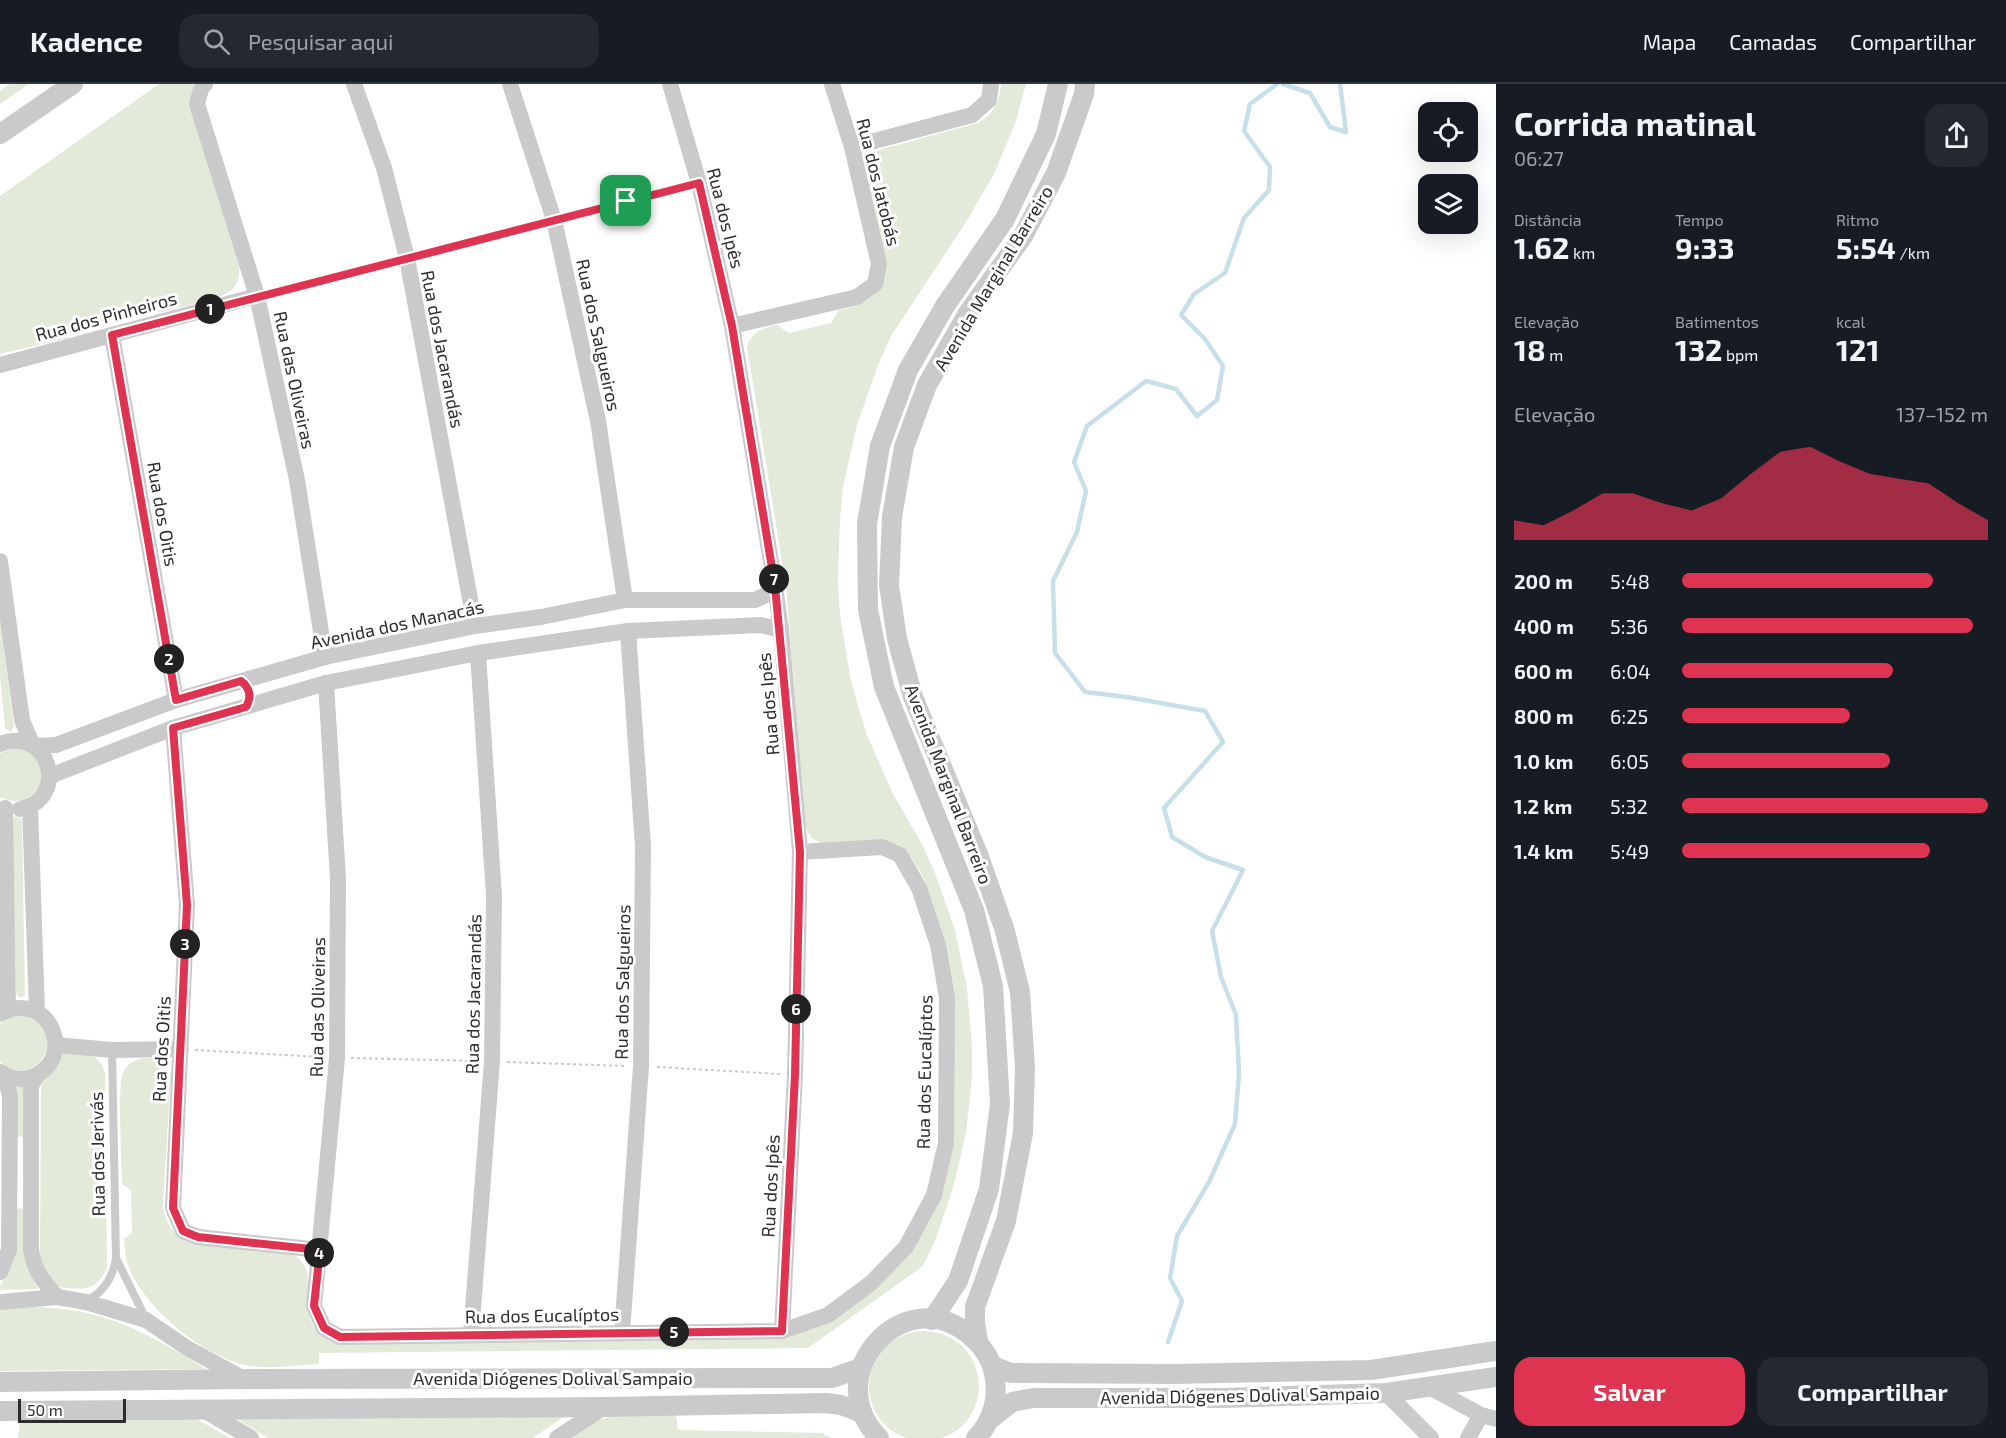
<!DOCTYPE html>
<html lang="pt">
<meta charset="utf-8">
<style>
:root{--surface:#171b24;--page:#242831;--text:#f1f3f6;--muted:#9ea1a6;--line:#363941;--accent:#de3451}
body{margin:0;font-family:"Exo 2",sans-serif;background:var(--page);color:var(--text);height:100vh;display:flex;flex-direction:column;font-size:22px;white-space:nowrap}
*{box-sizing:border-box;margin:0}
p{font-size:20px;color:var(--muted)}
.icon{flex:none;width:33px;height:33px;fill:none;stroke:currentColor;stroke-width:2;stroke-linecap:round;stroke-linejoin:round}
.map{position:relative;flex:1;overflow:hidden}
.drawer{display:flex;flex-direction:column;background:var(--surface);width:510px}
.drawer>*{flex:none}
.tools{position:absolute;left:1418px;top:18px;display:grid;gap:12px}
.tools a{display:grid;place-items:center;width:60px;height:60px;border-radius:12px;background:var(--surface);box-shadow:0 6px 24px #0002;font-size:30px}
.scale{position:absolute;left:18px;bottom:15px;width:108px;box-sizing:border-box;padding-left:6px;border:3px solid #2d2d2d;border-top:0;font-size:16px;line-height:21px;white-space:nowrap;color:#2d2d2d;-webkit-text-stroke:4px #fff;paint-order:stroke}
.pin{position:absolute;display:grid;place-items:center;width:51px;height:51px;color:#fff;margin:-26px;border-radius:12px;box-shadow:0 3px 9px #0006}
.km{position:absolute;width:30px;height:30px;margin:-15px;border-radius:50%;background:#222;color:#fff;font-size:16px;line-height:30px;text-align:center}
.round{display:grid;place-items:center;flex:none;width:63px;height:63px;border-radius:18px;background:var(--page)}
.summary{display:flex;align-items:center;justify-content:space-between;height:102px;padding:0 18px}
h1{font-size:33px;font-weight:700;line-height:45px}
.stats{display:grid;grid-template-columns:repeat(3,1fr);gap:9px;height:102px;padding:6px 18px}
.stats div{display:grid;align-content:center}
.stats b{font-size:30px;font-weight:700}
.stats small{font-size:16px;font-weight:400}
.stats p{font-size:16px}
.chart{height:168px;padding:12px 18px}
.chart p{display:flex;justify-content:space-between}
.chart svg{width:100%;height:108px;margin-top:6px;fill:var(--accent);opacity:.7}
.button{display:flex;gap:12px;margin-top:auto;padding:12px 18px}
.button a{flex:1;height:69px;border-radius:18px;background:var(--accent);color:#fff;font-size:24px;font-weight:700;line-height:69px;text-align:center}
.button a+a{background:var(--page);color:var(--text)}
ul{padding:0 18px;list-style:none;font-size:20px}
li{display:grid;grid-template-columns:96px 72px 1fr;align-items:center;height:45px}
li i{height:15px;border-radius:8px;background:var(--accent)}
header{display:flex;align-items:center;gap:36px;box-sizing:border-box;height:84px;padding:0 30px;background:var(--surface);border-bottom:2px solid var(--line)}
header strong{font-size:28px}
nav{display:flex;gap:33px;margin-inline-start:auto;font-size:21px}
.search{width:420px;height:54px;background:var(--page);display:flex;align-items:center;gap:15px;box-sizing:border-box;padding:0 21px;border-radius:18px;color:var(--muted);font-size:22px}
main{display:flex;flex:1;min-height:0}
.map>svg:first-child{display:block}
.green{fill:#e4eada}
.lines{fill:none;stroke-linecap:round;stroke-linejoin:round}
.stream{stroke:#c7dfe9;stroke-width:4.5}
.path{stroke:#cacaca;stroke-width:2;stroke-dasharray:3 3;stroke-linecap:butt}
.service{stroke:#cacaca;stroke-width:8}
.minor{stroke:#cacaca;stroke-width:16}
.tertiary{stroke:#cacaca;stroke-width:20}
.route-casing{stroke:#fff;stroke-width:12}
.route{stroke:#de3451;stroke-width:8}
.labels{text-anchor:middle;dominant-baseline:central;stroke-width:6;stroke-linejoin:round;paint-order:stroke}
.street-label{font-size:18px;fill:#2d2d2d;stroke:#fff}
</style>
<header>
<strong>Kadence</strong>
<div class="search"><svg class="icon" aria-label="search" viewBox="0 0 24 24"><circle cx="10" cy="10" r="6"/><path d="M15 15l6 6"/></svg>Pesquisar aqui</div>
<nav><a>Mapa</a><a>Camadas</a><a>Compartilhar</a></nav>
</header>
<main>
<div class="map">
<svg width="1496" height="1354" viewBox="0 0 1496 1354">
<rect width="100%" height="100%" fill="#fff"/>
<g class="green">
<path d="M10,0H29L0,20V7Z"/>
<path d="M159,0H194L191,13L239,182C240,192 238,202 229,208C217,216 175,224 159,229L150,223L74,244L68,254L0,270V112Z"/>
<path d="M1001,0H1026L1015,40L994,90L966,138L891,252L878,281L857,341L843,403L840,435L838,498L840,530L850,592L858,622L867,651L892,708L923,762L935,789L955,846L967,904L972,963V993L966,1049L953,1104L935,1157L923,1182L808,1264L319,1269V1280C298,1281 271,1285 250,1282C205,1274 141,1223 127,1178C125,1171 125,1163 124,1155L132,1149L131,1106L122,1100C122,1081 117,1001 123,989C127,980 135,975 145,974C156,973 165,980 171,989L163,1120C164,1132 168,1141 176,1150L293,1170C322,1188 297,1218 315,1244L766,1253L875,1202L939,1112L954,914L925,798L921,789L910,772L823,760L812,754L805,744L786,502L747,263C751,247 763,245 777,241L789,249L831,239L839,226C855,223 866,219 877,208L865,86C866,75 872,69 882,65L978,39C993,30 1000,18 1001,0Z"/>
<path d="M0,527L14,642L11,648L5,644L0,593Z"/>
<path d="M17,664C21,666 27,667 31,669C58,688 32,730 0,713V669Z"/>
<path d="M15,732L20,734L22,736L25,911L21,914L16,910L12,736Z"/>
<path d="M26,932C31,935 38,937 42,942C61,970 25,1002 0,978V940L10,933Z"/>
<path d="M62,967C81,969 100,967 105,989L107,1184C97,1204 89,1206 68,1204C61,1204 55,1201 50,1196C46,1191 43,1181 40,1174L41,998L49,991Z"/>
<path d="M14,1003H25V1052L17,1053Z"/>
<path d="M20,1124L23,1125L28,1187L38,1205L0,1206V1202L9,1186L16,1125Z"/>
<path d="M24,1223C101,1222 142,1246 206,1285L0,1287V1225Z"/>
<circle cx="924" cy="1302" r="55"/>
<path d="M569,1329L533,1354H268L233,1333Z"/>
<path d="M616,1331H676L678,1346L822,1349L832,1354H569L595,1337Z"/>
<path d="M195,1334L230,1354H18L20,1336Z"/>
</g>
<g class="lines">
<g class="stream">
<path d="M1283,0L1310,9L1330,43L1346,48L1340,0"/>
<path d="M1168,1258L1182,1217L1170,1194L1177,1152L1209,1098L1235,1040L1239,989L1236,931L1221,893L1212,847L1243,786L1205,773L1172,753L1164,724L1223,658L1205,627L1127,613L1085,608L1055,569L1053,497L1077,448L1086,407L1074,378L1087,342L1146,297L1176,305L1197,332L1217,316L1223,282L1205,255L1181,231L1194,210L1225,189L1244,134L1269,106L1270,83L1244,47L1250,20L1277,0"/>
</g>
<g class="path">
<path d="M568,132L684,102"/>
<path d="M422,170L539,140"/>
<path d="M271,209L391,178"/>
<path d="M195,966L321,973"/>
<path d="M351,974L477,977"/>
<path d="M507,978L627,982"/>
<path d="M657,983L780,990"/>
</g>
<g class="service">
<path d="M116,1174L146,1235"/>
<path d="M86,1217C104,1208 113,1194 116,1174L112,966"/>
</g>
<g class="minor">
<path d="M205,0L201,5L197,20L257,212L297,396L325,573"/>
<path d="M354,0L384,84L407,174L475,542"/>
<path d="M510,0L554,136L598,337L625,516"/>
<path d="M670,0L699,99L732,242L775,502L781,546L800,768L795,991L782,1247"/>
<path d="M852,63L972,31L989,16L991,0"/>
<path d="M732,242L857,213L875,200L879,180L852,63L832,0"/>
<path d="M112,251L176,616"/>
<path d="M0,281L257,212"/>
<path d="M0,477L22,636L33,662"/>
<path d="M326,599L338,795L337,974L314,1222L324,1244L340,1253L782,1247L828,1231L871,1199L906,1163L934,1111L946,1059L947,914L938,861L919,804L900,771L882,763L800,768"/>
<path d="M173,644L187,821L173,1124L183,1147L198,1153L320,1166"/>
<path d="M0,660C50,641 70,715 20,725"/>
<path d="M34,662L56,661L176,616L325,573L475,542L541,533L625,516H755L766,511L775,502"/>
<path d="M50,692L173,644L326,599L478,569L628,547L761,541L781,546"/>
<path d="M30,722L37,928"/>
<path d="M5,724L8,926"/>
<path d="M0,930C49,903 79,976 31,993C20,997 9,994 0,988"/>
<path d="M56,961L112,966L181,965"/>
<path d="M37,991L31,1002V1165C34,1188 42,1195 57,1213"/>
<path d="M0,1188L9,1166L10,1012L5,992"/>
<path d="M0,1218L57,1213L86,1218L146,1236L187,1264L244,1295"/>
<path d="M622,1249L641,982L643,762L628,547"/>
<path d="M471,1251L492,977L494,812L478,569"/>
<path d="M1431,1304L1481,1331"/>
<path d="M1386,1309L1431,1354"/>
<path d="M202,1325L251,1354"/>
<path d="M557,1354L604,1323"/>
<path d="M1468,1354L1481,1331L1496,1335"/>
</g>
<g class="tertiary">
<path d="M0,50L73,0"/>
<path d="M932,1236L958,1197L989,1105L1000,1020L993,902L974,826L884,603L868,526L867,440L880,362L908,286L945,222L1005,135L1046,50L1058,0"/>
<path d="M978,1257L975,1239V1223L1006,1137L1023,1049L1025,984L1020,908L1005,847L978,770L913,613L897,555L889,501L892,433L904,363L927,301L968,229L1023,152L1056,89L1084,10L1085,0"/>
<path d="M993,1282L1011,1289L1174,1290L1371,1286L1496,1267"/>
<path d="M0,1298L244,1295L832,1294L861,1284"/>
<path d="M0,1327L604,1323L826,1319L841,1321L862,1329"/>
<path d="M989,1336L1012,1318L1033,1314H1221L1386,1309L1496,1293"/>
<path d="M879,1354C818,1291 903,1198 967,1249C981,1260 991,1273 994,1290C999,1313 993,1337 976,1354"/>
</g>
</g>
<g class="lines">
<g class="route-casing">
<path id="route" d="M699,99L732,242L775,502L800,768L795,991L782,1247L340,1253L324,1244L314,1222L320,1166L198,1153L183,1147L173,1124L187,821L173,644L246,623C252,613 250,604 241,597L176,616L112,251Z"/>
</g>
<use href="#route" class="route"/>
</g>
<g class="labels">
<g class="street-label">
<text transform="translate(879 98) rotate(76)">Rua dos Jatobás</text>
<text transform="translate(726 134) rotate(76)">Rua dos Ipês</text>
<text transform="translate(993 194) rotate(-59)">Avenida Marginal Barreiro</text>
<text transform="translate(106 232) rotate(-15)">Rua dos Pinheiros</text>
<text transform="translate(599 251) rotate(78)">Rua dos Salgueiros</text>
<text transform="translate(443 265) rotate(79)">Rua dos Jacarandás</text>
<text transform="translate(295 296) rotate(78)">Rua das Oliveiras</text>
<text transform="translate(163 430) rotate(80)">Rua dos Oitis</text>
<text transform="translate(397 540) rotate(-12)">Avenida dos Manacás</text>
<text transform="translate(768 620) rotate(-95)">Rua dos Ipês</text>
<text transform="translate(949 700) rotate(69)">Avenida Marginal Barreiro</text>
<text transform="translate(622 898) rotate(-89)">Rua dos Salgueiros</text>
<text transform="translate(473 910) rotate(-89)">Rua dos Jacarandás</text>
<text transform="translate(317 923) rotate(-89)">Rua das Oliveiras</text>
<text transform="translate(161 965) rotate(-87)">Rua dos Oitis</text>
<text transform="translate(924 988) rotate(-89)">Rua dos Eucalíptos</text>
<text transform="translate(97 1070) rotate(-91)">Rua dos Jerivás</text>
<text transform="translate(770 1102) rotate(-87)">Rua dos Ipês</text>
<text transform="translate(542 1231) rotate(-1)">Rua dos Eucalíptos</text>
<text x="553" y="1294">Avenida Diógenes Dolival Sampaio</text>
<text transform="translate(1240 1311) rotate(-1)">Avenida Diógenes Dolival Sampaio</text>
</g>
</g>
</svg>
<div class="tools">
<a><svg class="icon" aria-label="locate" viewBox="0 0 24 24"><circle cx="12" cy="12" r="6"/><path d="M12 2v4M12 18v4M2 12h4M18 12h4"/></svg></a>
<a><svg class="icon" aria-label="layers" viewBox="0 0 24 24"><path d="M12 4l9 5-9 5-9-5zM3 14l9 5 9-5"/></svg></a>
</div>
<div class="scale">50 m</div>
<div class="pin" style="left:626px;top:117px;background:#1e9e55"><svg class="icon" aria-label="arrive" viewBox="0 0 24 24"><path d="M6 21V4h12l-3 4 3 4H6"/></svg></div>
<b class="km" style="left:210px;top:225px">1</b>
<b class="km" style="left:169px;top:575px">2</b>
<b class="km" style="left:185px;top:860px">3</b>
<b class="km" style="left:319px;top:1169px">4</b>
<b class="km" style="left:674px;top:1248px">5</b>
<b class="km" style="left:796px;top:925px">6</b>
<b class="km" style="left:774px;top:495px">7</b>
</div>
<section class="drawer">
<div class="summary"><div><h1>Corrida matinal</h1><p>06:27</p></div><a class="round"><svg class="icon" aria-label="share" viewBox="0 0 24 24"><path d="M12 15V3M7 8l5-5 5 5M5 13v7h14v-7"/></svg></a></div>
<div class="stats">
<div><p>Distância</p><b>1.62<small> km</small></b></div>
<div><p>Tempo</p><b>9:33</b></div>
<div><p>Ritmo</p><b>5:54<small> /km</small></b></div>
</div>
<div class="stats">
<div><p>Elevação</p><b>18<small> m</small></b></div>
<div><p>Batimentos</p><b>132<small> bpm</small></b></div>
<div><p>kcal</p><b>121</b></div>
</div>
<div class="chart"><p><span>Elevação</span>137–152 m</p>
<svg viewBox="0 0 160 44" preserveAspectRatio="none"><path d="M0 44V36L10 38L20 32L30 25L40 25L50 29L60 32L70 27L80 17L90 8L100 6L110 12L120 17L130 19L140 21L150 29L160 36V44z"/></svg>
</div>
<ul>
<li><b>200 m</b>5:48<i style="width:82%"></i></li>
<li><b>400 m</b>5:36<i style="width:95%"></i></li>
<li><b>600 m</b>6:04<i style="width:69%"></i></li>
<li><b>800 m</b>6:25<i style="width:55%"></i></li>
<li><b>1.0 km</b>6:05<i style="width:68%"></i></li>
<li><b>1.2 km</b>5:32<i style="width:100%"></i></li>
<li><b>1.4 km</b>5:49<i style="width:81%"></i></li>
</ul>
<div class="button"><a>Salvar</a><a>Compartilhar</a></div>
</section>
</main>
